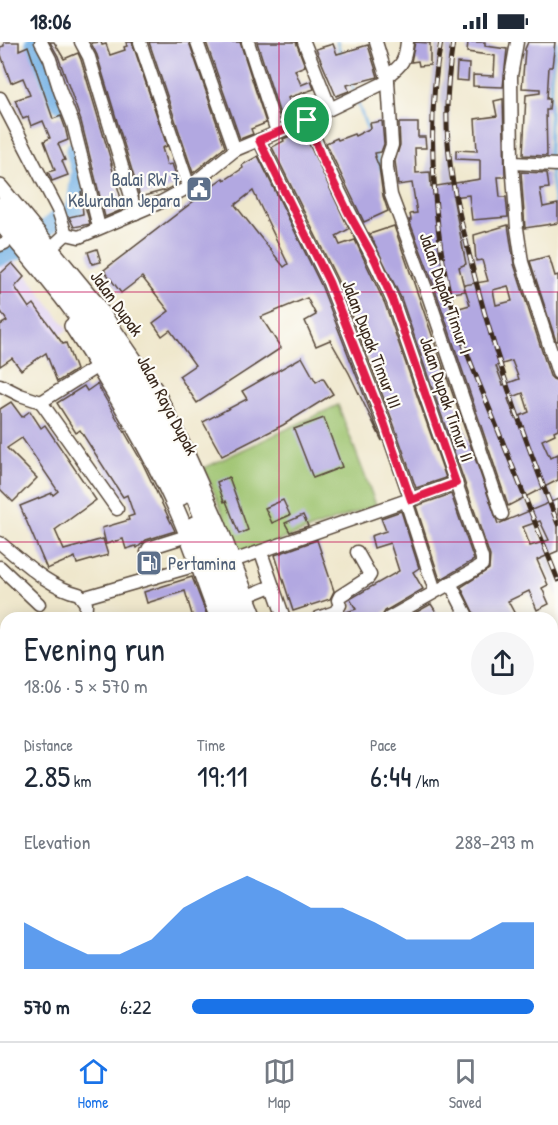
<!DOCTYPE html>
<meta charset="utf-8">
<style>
:root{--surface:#fff;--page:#f6f6f7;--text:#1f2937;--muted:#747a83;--line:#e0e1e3;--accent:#1a73e8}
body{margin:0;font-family:"Patrick Hand",sans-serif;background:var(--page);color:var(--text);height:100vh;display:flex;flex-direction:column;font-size:22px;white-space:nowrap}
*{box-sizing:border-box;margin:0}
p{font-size:20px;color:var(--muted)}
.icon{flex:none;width:33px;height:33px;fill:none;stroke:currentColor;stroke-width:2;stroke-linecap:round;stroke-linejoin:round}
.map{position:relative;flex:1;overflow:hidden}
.side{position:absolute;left:0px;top:570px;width:558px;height:429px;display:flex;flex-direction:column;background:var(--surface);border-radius:18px 18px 0 0;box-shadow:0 3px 15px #0003}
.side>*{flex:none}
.pin{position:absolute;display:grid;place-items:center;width:51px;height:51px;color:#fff;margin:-26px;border:3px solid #fff;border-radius:50%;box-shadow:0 2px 6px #0007}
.round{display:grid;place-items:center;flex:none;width:63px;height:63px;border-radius:32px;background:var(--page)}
.overview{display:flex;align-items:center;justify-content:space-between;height:102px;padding:0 24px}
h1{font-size:33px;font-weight:600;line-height:45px}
.stats{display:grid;grid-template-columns:repeat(3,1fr);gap:9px;height:102px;padding:6px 24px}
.stats div{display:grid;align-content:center}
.stats b{font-size:30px;font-weight:600}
.stats small{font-size:16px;font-weight:400}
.stats p{font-size:16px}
.chart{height:168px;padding:12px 24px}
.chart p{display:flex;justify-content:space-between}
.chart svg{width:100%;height:108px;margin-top:6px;fill:var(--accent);opacity:.7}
ul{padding:0 24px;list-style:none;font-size:20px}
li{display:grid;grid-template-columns:96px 72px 1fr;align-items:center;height:45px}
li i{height:15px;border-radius:8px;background:var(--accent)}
.status{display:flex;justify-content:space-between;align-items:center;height:42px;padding:0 30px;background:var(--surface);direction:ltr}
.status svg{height:16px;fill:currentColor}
.tab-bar{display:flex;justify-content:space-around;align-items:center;height:84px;border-top:2px solid var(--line);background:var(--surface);font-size:16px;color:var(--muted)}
.tab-bar a{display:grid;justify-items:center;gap:3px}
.tab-bar .active{color:var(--accent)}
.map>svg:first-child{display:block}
.built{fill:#e2d4f3}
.industrial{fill:#c5c0da}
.green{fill:#9cc26d;stroke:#6c7646;stroke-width:1.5}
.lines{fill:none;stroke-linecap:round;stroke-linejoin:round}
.stream{stroke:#72b0e5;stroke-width:3}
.river{stroke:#72b0e5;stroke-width:18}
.building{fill:#b2a8e1;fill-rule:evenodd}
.minor-casing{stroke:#564638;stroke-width:15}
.major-casing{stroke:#564638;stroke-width:18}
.minor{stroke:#fff;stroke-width:12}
.major{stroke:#fff;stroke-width:15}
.rail-casing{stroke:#3b2a1e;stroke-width:5}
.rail{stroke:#fdfcf7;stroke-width:3;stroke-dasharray:9;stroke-linecap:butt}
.route-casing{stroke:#fff;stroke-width:12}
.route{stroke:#e11d48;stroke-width:8}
.grid{fill:none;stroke:#c2185b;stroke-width:1.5;stroke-opacity:0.55}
.labels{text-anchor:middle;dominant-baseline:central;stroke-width:4.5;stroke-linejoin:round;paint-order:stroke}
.service-label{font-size:18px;fill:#4e5e75;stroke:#fdfcf7;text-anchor:end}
.street-label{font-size:18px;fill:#3b2a1e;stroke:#fdfcf7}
</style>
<div class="status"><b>18:06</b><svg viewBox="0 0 49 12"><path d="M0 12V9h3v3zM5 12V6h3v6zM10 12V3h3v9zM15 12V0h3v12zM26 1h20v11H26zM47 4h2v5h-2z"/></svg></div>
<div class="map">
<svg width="558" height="999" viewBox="0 0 558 999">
<rect width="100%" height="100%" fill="#fdfcf7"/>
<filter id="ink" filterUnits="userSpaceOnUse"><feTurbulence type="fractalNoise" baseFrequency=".0167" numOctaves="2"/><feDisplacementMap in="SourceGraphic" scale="12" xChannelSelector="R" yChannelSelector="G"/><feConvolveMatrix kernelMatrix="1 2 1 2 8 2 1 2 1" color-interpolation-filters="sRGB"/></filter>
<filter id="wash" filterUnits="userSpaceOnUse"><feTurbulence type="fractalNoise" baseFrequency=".008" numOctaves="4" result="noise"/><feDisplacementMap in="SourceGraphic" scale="24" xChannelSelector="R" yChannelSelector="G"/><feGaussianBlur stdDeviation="1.35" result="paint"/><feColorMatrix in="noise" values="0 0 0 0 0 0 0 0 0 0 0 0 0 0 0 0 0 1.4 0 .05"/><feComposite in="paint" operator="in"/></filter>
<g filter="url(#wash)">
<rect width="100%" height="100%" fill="#efe7cc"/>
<path class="built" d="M12,214L68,287L40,308V313L38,319L20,331L0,301L4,280L0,274V222Z"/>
<g class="industrial">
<path d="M437,0H441L435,58V138L442,217L449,252L474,328L558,537V556L467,330L447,271L426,138L430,58Z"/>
<path d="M447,0H453L449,60L451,102L455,138L477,237L498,308L558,465L551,479L488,311L467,237L445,138L441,57Z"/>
<path d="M0,806L6,807V993H282L281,999H0Z"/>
</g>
<path class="green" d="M338,363L376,463L240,513L204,426Z"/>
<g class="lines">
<g class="stream">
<path d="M337,0L341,13"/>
<path d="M350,39L355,52"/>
<path d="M357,59L368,89"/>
<path d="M375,109L382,129"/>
<path d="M549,118L551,35L556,0"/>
<path d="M550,127L555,165"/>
</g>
<g class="river">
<path d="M34,0L60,62"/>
<path d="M0,215L18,209L56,178L75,168L80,129L74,108"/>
</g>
</g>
<g id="blocks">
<g class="building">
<path d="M4,0H19V8L28,4L53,77L61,74L65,85L68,98L58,102L65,118L62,119L68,133L52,139L50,134L48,130L55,128L44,99L50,96L43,79L31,84L28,75L23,77L15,58L30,53L23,36L11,41L0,10V5L4,4Z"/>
<path d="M50,0H54L64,17L78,11L81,18L112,122H111L124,167L105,175L81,79L58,14Z"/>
<path d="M101,0L102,3L106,2L110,13L125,8L124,5L127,4L126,0H132L167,104L162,106L167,123L172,122L179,141L166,148L140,155L97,13L91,1Z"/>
<path d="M149,0H189L225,105L193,131Z"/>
<path d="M206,0H240L266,81L251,87L253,92L240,97Z"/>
<path d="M257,0H296L305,24L295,28L301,43L311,39L314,47L288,56L296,74L282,79Z"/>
<path d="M415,0L430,1V23L419,24L418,19L411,20Z"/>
<path d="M468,0H485V4L507,7L503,45L473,44V33L494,34L495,14L467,10Z"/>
<path d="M528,0H555L552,25H549L547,57H550L549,68H546L547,114L523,113L526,53L540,51V47L522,46L525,7Z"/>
<path d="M333,2L337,12L368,3L378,35L347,43L349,49L336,54L316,7Z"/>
<path d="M457,21L469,22L468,39L456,38Z"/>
<path d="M503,57L505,135H498L500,155H506L508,175L472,178L469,153L453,155L466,222L459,225L465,249L448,252L452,268L470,263L464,243L488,239L482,218L476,219L474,193L508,183L514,222L550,334L553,337L558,339V387L554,389L555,392L542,398L550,416L558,412V438L508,464L433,241L409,178H411L410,172L417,171L412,141L398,143L395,119L400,103L399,81H418V95H425L426,106H415L416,131L430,130L431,145L480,137V118L456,117V108L477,109L475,77L497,74L494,59ZM508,244L512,259L496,263L493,248ZM512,319L519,337L503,343L496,324ZM523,351L529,370L515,376L508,357Z"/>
<path d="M382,79L384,102L381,110L375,111L376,115H375L379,125L383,154L388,169L364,180L326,101L337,96L338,98L354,92L355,94L371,86L370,81Z"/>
<path d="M303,89L349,187L336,194L340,203L355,198L385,262L446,436L416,446L393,380L337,237L272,105L284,99L283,97Z"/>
<path d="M258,114L321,243L382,399L349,331L330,298L316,304L305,279L316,273L307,256L261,275L281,306L197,361L179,334L195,323L170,288L162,294L153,281L169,269L142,235L121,251L104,228L195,158L191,153L207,141L210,145L223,136L225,138L243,126L242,123ZM253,149L288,222L284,225L235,163Z"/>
<path d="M521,130L547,131L549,146L540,147L543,165L558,162V181L525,186Z"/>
<path d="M81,149L90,182L74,185L69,175L83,172Z"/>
<path d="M394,184L498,482L558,457V509L537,518L548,543L542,546L549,562L537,568L529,549L508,559L517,576H506L504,572L496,576H476L461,545L489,527L490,514L401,256L370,192ZM540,479L549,498L530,504L523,485Z"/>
<path d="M97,207L101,220L92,222L88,210Z"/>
<path d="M549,214L555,234L558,233V299H556L530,219Z"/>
<path d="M12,221L24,235L15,245L29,266L34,262L63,302L66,301L76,328L57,340L46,311L21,328L12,316L0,324V283L7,279L0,268V232Z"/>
<path d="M302,315L316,340L323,336L333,352L283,383L222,414L203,380L247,357L242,349Z"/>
<path d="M97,342L143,422L175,489L146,498L137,506L136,504L126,507L123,497L106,502L102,486L129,478L128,475L134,473L127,453L123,455L80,388L76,391L57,361L84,344L87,349Z"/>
<path d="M11,360L22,375L30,369L41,386L45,383L96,458L55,488L64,508L103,497L108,513L77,522L75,515L47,527L20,464L52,451L53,453L58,449L22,396L7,406L37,436L13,460L0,447V367Z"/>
<path d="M324,376L342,425L313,436L294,387Z"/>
<path d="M229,435L248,488L239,492L226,459L224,460L217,440Z"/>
<path d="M451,452L474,518L440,538L416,464Z"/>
<path d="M283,458L290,473L272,481L265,466Z"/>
<path d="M401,469L419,526L413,530L423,547L385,569L381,576H340L344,571L356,567L350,557L399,529L390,501L374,506L371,494L386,489L381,476Z"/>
<path d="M303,473L308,484L290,490L285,481Z"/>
<path d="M317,498L334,549L330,557L293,569L275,513Z"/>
<path d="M192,535L208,576H193L185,549L147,561L144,550Z"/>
<path d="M431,562L440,576H406Z"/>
</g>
</g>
</g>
<g filter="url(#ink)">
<use href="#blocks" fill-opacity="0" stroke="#564638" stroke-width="1.5"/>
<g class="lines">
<g class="minor-casing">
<g id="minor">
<path d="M41,0L50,17L60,49L73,82L99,185"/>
<path d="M81,0L89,15L136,171"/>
<path d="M140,0L189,145"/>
<path d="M197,0L235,108"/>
<path d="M248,0L277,90"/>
<path d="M304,0L330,66"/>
<path d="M376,0L388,39L392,103L387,118V126L391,153L425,244L502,472"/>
<path d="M517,0L511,34L512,121L517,186L522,220L558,331"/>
<path d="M387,34C403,23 405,18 407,0"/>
<path d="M0,56L58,168L66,192L51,206"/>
<path d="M307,78C332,141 366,198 393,259L482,516V523L474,528L389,576"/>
<path d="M259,98L329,240L385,383L411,458"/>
<path d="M512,121L558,123"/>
<path d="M66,192L79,195L161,160L189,145L235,108L307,78L388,39"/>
<path d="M0,203L5,201"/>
<path d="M0,343L20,353L41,360"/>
<path d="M41,360L117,467"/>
<path d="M41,360L98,324"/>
<path d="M406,459L435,549"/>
<path d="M0,501C25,521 48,545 79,552L86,562L85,576"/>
<path d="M263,516L284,576"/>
<path d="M233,519L456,441"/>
<path d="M0,525L39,562"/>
<path d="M155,535L147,510L149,506L187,494"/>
<path d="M450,541L468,576"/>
<path d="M247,554L272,544"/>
<path d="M82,556L197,523"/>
<path d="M318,576L335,570L340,563L338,558L340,554L368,536L370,533L357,510"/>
<path d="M0,628L6,630"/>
<path d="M0,658L6,659"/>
<path d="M0,671L6,673"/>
<path d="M0,825L6,826"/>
<path d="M0,851L6,852"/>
<path d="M0,866L6,867"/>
<path d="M552,914L558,903"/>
<path d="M552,928L558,924"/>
<path d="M552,945H558"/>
<path d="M552,984L558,983"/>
<path d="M388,993L390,999"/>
<path d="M481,999L507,993"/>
</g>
</g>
<g class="major-casing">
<g id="major">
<path d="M0,145L93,258L156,349L183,404L218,482L255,576"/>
<path d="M0,163L117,309L152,365L194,455L242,576"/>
<path d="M0,181C73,263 139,353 182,455"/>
<path d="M72,284C110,342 146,401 175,464C192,500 203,539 218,576"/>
<path d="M194,482L229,576"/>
<path d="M414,993L416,999"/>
<path d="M443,993L444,999"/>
</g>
</g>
<use href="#minor" class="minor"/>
<use href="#major" class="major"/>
<g class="rail-casing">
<g id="rail">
<path d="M441,0C424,85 434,214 462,297C471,323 482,348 492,373C514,428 536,483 558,538"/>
<path d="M453,0C448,33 445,67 448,100C450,134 458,167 466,199C488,296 522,390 558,482"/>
<path d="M552,933L558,927"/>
<path d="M552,952L558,951"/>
<path d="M0,998L4,999"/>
<path d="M432,999L444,993"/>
</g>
</g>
<use href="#rail" class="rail"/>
</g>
</g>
<g class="lines" filter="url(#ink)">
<g class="route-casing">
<path id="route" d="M307,78L321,114L348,170L375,218L393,259L456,441L411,458L385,383L329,240L259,98Z"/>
</g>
<use href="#route" class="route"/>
</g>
<path class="grid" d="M279,0V576M0,250H558M0,500H558M0,749H6M552,749H558M279,993V999"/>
<defs>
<g id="civic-square" transform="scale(1.35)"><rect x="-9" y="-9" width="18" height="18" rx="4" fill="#5c6f8a" stroke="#fdfcf7"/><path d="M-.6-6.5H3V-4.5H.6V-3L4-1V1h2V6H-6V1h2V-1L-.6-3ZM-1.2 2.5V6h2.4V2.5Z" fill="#fff"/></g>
<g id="fuel-square" transform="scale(1.35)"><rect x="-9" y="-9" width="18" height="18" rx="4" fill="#5c6f8a" stroke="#fdfcf7"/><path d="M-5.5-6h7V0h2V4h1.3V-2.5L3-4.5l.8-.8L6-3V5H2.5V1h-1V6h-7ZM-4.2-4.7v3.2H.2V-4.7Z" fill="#fff"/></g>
</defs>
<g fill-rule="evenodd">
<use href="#civic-square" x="199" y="147"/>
<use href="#fuel-square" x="149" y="521"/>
</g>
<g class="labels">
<g class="service-label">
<text x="180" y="137">Balai RW 7<tspan x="180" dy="21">Kelurahan Jepara</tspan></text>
<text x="168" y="521" text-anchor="start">Pertamina</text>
</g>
<g class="street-label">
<text transform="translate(446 251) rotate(71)">Jalan Dupak Timur I</text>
<text transform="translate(117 261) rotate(54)">Jalan Dupak</text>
<text transform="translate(372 302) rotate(69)">Jalan Dupak Timur III</text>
<text transform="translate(447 357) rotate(71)">Jalan Dupak Timur II</text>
<text transform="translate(168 363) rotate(62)">Jalan Raya Dupak</text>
</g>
</g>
</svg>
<div class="pin" style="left:307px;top:78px;background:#1e9e55"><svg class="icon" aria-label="arrive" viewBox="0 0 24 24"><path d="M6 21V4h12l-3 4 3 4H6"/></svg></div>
<section class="side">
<div class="overview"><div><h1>Evening run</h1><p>18:06 · 5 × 570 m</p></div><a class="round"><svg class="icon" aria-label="share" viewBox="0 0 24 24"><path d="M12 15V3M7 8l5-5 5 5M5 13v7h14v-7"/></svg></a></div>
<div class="stats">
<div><p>Distance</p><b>2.85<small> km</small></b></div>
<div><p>Time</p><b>19:11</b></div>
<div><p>Pace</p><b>6:44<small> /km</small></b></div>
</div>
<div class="chart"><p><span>Elevation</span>288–293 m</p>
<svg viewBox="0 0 160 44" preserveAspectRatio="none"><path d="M0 44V25L10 32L20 38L30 38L40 32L50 19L60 12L70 6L80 12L90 19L100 19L110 25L120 32L130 32L140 32L150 25L160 25V44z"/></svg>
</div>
<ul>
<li><b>570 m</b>6:22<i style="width:100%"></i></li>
</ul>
</section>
</div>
<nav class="tab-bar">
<a class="active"><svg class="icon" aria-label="home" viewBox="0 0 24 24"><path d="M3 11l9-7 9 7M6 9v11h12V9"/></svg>Home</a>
<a><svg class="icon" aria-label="map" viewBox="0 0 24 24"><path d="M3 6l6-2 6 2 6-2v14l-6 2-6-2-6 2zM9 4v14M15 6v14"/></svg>Map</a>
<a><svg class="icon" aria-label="saved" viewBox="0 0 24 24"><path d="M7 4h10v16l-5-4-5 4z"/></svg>Saved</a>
</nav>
